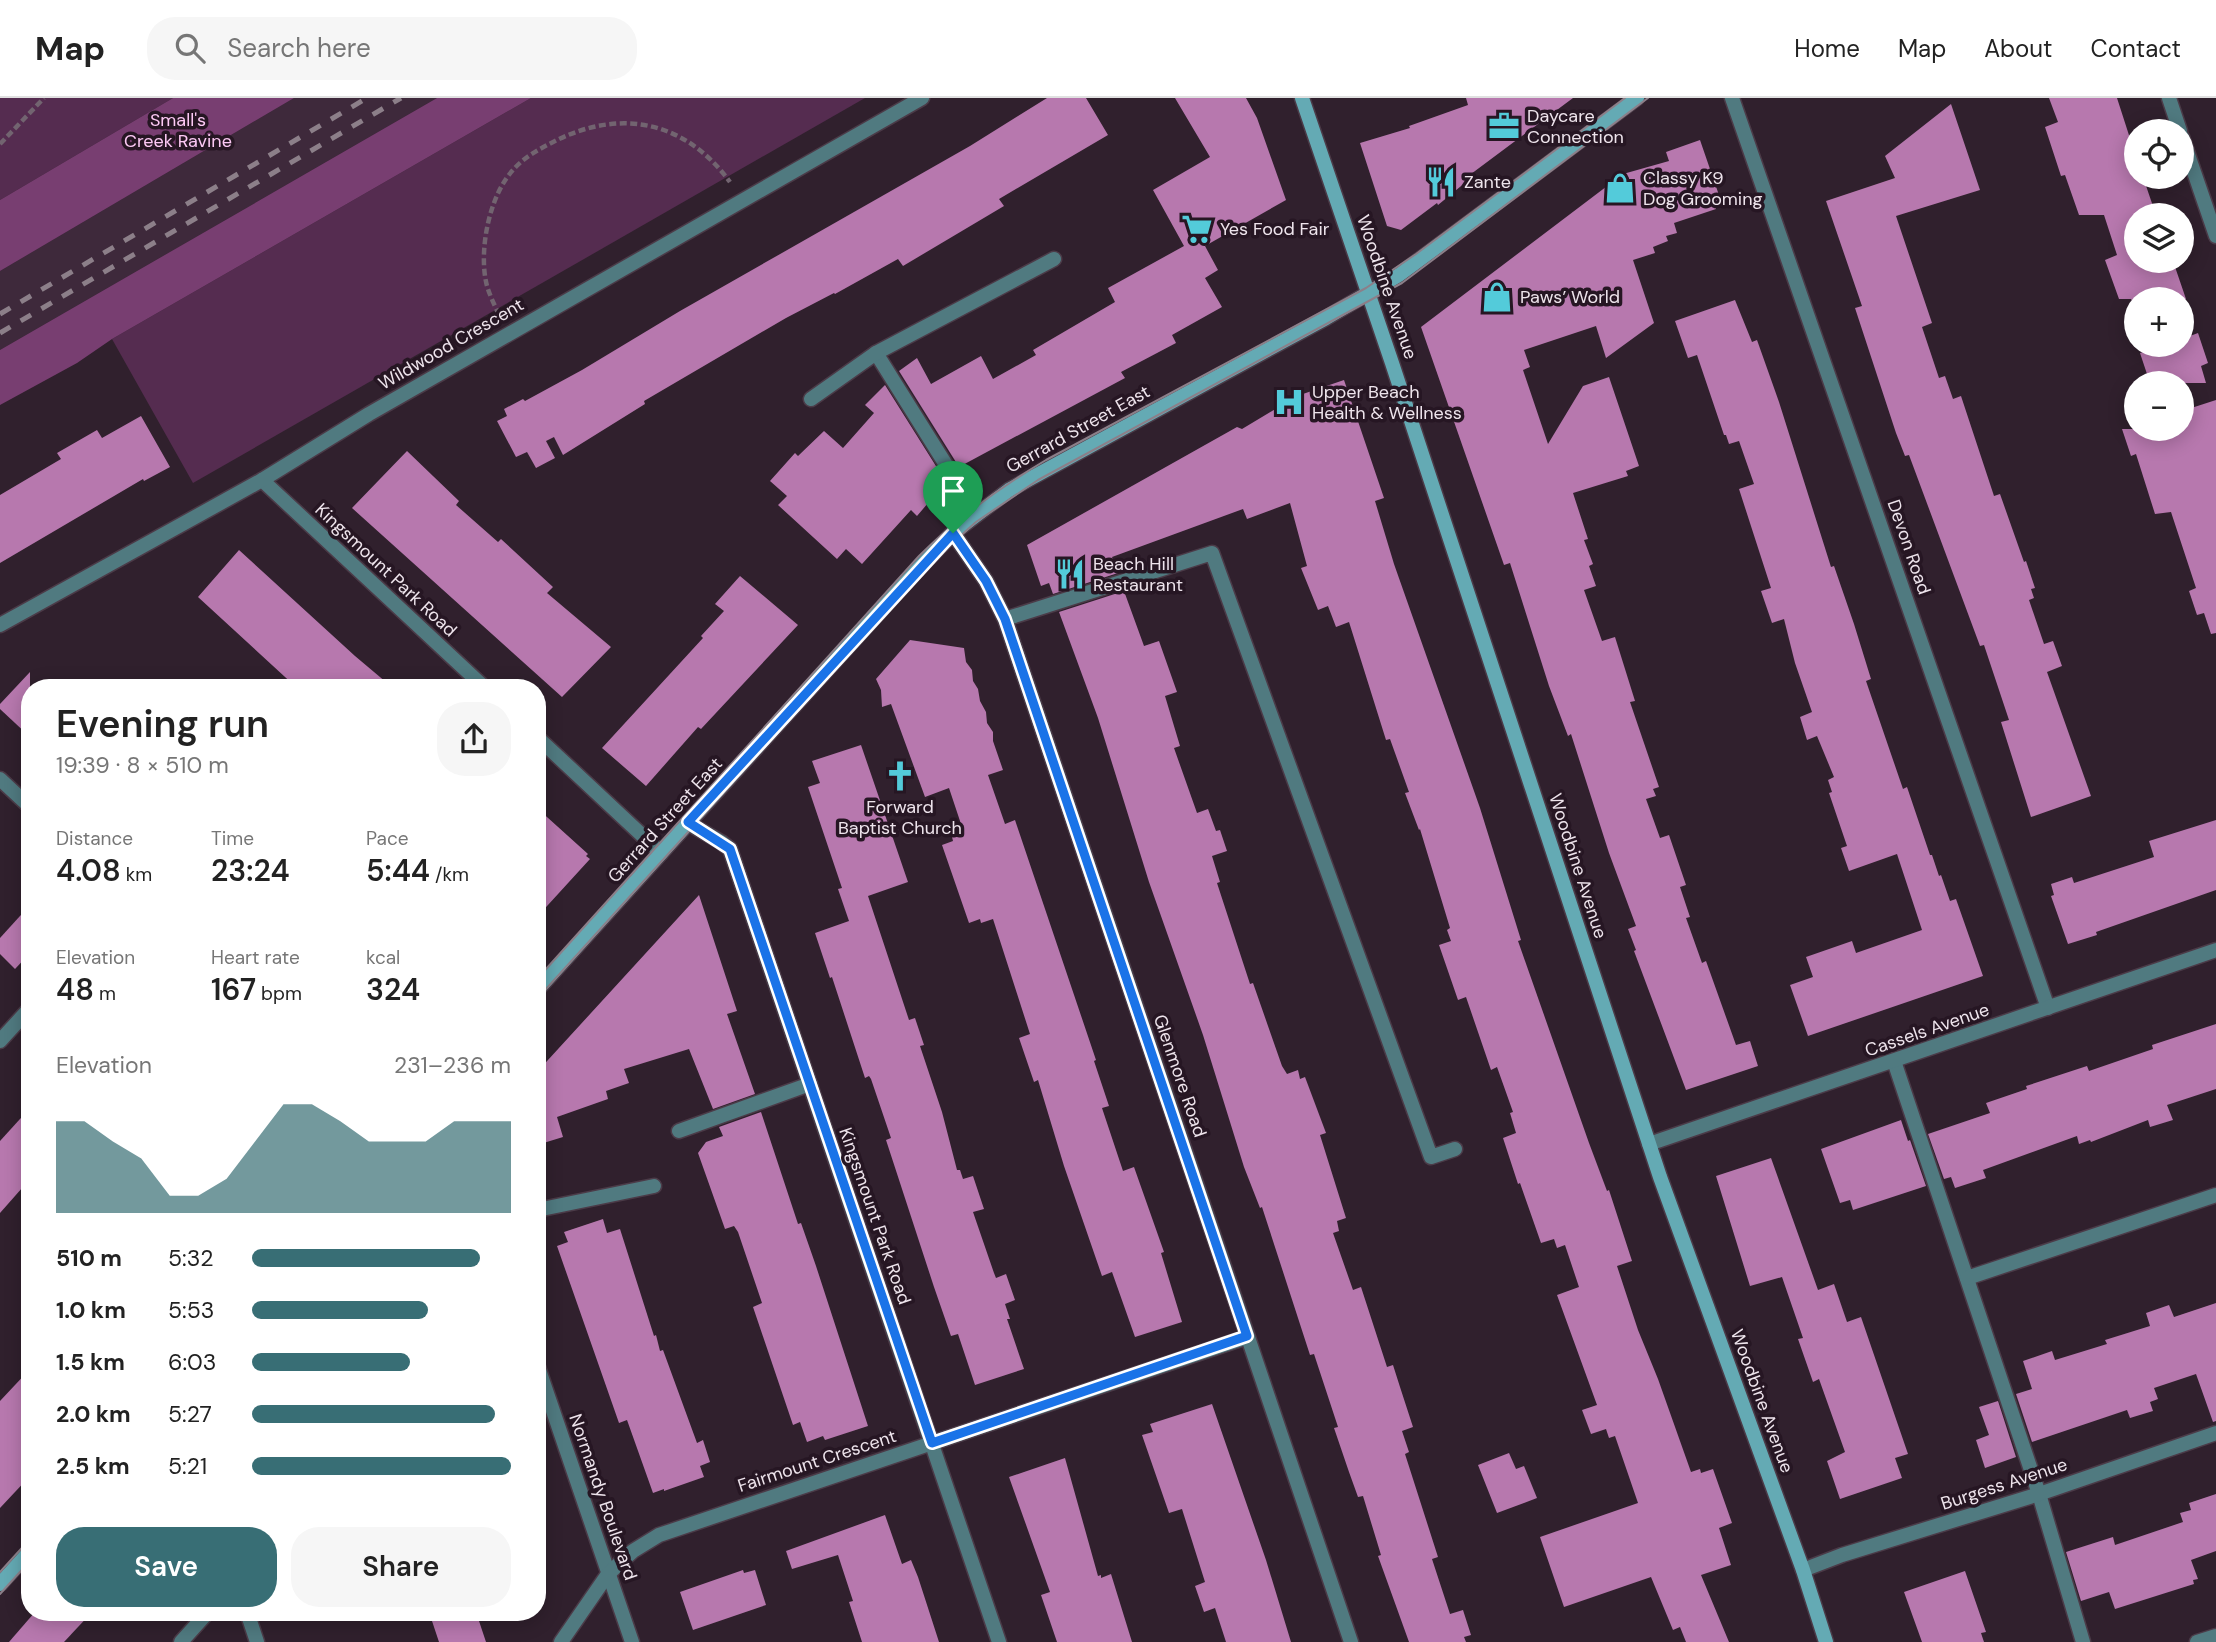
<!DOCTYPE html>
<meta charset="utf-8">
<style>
:root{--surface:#fff;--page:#f6f6f6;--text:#222;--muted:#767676;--line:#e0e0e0;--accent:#386e75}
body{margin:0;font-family:"DM Sans",sans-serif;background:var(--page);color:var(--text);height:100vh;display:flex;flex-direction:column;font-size:26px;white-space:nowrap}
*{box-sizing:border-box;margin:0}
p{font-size:23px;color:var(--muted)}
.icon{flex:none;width:38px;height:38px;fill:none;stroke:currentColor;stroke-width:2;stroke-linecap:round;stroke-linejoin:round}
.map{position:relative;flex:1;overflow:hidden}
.details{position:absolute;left:21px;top:581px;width:525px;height:942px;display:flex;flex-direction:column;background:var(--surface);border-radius:28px;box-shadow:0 4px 18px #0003}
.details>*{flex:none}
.buttons{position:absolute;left:2124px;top:21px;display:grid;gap:14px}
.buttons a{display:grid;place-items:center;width:70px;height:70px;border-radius:50%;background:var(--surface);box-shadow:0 4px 18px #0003;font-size:35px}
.pin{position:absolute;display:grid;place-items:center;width:60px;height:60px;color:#fff;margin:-72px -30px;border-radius:50% 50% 50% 0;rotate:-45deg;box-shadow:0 0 7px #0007}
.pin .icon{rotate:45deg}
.round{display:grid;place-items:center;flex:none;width:74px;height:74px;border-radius:28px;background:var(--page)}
.headline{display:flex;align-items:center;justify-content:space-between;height:119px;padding:0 35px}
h1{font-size:38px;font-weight:600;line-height:52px}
.stats{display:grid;grid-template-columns:repeat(3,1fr);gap:10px;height:119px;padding:7px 35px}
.stats div{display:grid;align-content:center}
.stats b{font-size:30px;font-weight:600}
.stats small{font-size:19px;font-weight:400}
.stats p{font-size:19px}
.chart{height:196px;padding:14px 35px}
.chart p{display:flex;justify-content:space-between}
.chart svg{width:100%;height:126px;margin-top:7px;fill:var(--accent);opacity:.7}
.button{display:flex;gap:14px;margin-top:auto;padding:14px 35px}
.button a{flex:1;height:80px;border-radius:28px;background:var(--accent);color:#fff;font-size:28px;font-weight:600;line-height:80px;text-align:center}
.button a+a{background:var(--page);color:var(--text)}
ul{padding:0 35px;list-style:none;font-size:23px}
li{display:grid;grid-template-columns:112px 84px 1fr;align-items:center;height:52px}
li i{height:18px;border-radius:9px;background:var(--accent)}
header{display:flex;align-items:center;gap:42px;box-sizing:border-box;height:98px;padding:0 35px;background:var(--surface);border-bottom:2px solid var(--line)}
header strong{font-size:33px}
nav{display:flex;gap:38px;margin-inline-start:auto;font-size:24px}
.search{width:490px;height:63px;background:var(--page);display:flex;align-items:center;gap:18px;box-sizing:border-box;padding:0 24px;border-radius:28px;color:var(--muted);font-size:26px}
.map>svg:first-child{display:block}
.built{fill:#3e293b}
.green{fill:#552c50}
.forest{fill:#783e71}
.building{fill:#b778ae}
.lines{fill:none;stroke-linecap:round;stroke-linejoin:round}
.lane-casing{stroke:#4b3b48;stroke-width:17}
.street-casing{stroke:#4b3b48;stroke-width:17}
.secondary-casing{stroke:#4b3b48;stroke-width:17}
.path{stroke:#726470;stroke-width:4.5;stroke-dasharray:7 3.5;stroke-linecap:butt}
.lane{stroke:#507a80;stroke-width:14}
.street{stroke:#507a80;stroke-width:14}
.secondary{stroke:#64aab4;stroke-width:14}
.tram{stroke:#8c7f89;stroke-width:2}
.rail{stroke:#8c7f89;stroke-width:5;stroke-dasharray:12 12;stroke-linecap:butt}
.route-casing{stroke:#fff;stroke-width:14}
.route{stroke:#1a73e8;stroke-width:9}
.labels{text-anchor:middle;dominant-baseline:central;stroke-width:7;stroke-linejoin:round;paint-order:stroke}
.poi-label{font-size:18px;fill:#eee4ec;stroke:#261623;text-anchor:start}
.park-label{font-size:18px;fill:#fdc9f5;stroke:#261623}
.street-label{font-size:18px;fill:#eee4ec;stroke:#261623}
</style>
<header>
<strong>Map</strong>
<div class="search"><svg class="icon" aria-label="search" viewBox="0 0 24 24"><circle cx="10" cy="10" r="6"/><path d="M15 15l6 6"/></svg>Search here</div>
<nav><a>Home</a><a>Map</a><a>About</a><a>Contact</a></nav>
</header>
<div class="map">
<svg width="2216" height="1544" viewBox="0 0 2216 1544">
<rect width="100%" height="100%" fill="#30202d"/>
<path class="built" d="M294,0H437L0,252V173Z"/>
<g class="green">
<path d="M0,0H173L0,102Z"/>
<path d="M531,0H865L193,385L112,241Z"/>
</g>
<g class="forest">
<path d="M173,0H294L0,173V102Z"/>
<path d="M437,0H531L112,241L77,265L0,307V252Z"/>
</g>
<g class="building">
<path d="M1047,0H1086L1108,37L999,101L1004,108L903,168L898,161L835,196L834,195L786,220L644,303L645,306L563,357L554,339L546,343L555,360L536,370L527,354L516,359L497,323L507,318L504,311L523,301L525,303L582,272L680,213L970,48Z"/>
<path d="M1175,0H1246L1257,20L1286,102L1205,148L1218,172L1205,180L1222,209L1172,237L1176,245L1121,274L1125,280L959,369L899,273L917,260L931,286L981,258L993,281L1036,257L1033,252L1115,204L1108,190L1184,148L1153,92L1210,59Z"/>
<path d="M1466,0H1573L1471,76L1472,79L1438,107L1437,105L1401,132L1387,128L1360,45L1410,30L1409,28L1468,7Z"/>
<path d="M2049,0H2117L2137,62V79H2143L2156,117H2137V163H2173L2186,201H2137L2132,203L2131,201H2119L2105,162L2117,157L2104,117H2079L2065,77L2061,78L2045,29L2058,24Z"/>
<path d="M1951,6L1980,92L1896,118L1932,225L1922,229L1939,280L1945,278L1953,301L1961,298L1994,398L2000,396L2024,464L2026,463L2035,490L2031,491L2034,500L2029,502L2044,546L2053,543L2062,568L2047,574L2091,698L2031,719L2001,624L2009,622L1984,547L1980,548L1909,357L1905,358L1896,335L1855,210L1862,208L1826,103L1895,80L1885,58Z"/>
<path d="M1700,42L1721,103L1715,105L1716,111L1674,125L1677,135L1666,138L1668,143L1653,149L1655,155L1633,162L1654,225L1606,260L1596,228L1524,252L1530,269L1523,272L1548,346L1583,288L1609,279L1639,368L1626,373L1628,378L1573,395L1588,441L1584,442L1593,466L1589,468L1596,488L1584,492L1602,543L1615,539L1635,603L1630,604L1659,689L1653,691L1656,698L1646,701L1660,740L1669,737L1686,787L1680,789L1690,819L1686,820L1702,865L1706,863L1736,947L1750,943L1758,968L1686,992L1634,853L1636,852L1628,831L1636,828L1609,755L1571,636L1568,638L1549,588L1510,465L1504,467L1421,229L1623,76L1669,63L1666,54Z"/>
<path d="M1735,202L1752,244L1757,242L1779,304L1831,469L1834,468L1854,526L1871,581L1866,583L1903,691L1907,689L1930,757H1932L1939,778L1941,777L1950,803L1956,801L1983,878L1808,938L1790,887L1813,879L1806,859L1852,843L1856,855L1922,832L1897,756L1849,773L1841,750L1847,748L1829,695L1832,694L1828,682L1834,679L1817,638L1807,642L1800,619L1812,614L1795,565L1784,521L1772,525L1761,493L1771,490L1739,391L1754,386L1739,343L1729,346L1726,337H1724L1697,257L1688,260L1675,223Z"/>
<path d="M2198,235L2208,265L2201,268L2206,285H2150L2140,255L2165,247H2182V241Z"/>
<path d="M1344,282L1384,400L1375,403L1394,466L1480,710L1521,842L1518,843L1589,1045L1607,1093L1609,1092L1632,1163L1617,1168L1638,1232L1658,1281L1691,1374L1700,1371L1701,1375L1713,1371L1732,1425L1719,1430L1731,1467L1701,1477L1729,1544H1686L1680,1529L1673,1532L1651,1479L1564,1509L1540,1439L1638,1405L1615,1338L1609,1340L1606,1331L1591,1336L1582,1312L1597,1307L1557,1197L1579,1189L1565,1147L1557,1150L1554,1141L1541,1145L1520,1085L1518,1086L1503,1040L1516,1035L1510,1015L1513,1014L1497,969L1491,972L1466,899L1458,902L1439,847L1451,843L1447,832L1450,830L1420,731L1419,732L1405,695L1409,694L1390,641L1386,642L1349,524L1336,529L1328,508L1318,512L1301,470L1307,468L1290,405L1247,421L1243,411L1112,459L1118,475L1053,496L1049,485L1041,488L1027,447L1237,329L1242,331L1297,298Z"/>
<path d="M885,287L946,384L917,418L911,412L862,466L846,451L837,461L778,407L787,398L770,383L795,355L798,358L824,333L843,350L874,315L865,307Z"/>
<path d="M2216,302V535L2211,536L2204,515L2197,517L2189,493L2196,490L2171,414L2155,416L2136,356L2131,358L2122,331H2182V313Z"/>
<path d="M141,318L170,369L144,383L143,381L0,465V397L61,361L57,355L97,332L102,340Z"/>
<path d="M407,353L459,403L456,407L498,444L501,441L553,489L547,495L611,549L562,599L352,410Z"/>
<path d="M239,452L355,558L393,590H297L198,499Z"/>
<path d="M740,478L798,527L701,631L698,629L646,688L602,650L703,540L701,538L724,513L715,506Z"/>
<path d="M1124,493L1144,548L1159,543L1177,594L1165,598L1180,648L1174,650L1197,715L1208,711L1216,733L1220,732L1227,753L1212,758L1220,784L1217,785L1250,886L1253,885L1282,968L1287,976L1298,972L1300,981L1305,979L1326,1035L1320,1037L1346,1120L1337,1123L1339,1133L1333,1135L1353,1192L1361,1189L1387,1269L1393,1267L1400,1289L1413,1329L1402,1333L1409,1354L1405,1356L1438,1459L1432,1461L1450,1516L1463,1512L1471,1537L1464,1539L1466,1544H1409L1378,1458L1381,1457L1363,1398L1358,1399L1349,1374L1334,1330L1338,1329L1314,1256L1310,1257L1262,1109L1260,1110L1244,1069L1203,937L1149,784L1098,620L1059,514Z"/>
<path d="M910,542L964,550L966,564L972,572L973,583L978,591L980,603L986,614L987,625L993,634V643L1003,672L988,677L1005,726L1015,722L1096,962L1094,963L1109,1008L1102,1010L1123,1073L1134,1069L1164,1154L1161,1155L1182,1224L1135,1239L1112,1174L1102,1178L1064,1068L1038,982L1034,984L1019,940L1030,936L993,821L981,825L980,821L969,825L942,747L953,743L952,739L964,735L949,690L925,699L891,606L882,609L881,592L876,581Z"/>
<path d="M30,574V639L0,611V606Z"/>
<path d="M861,647L908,784L868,798L909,922L915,920L924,947L920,948L942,1014L957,1072H960L963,1081L973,1078L984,1111L973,1114L994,1175L996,1180L1006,1176L1015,1202L1005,1206L1010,1221H1007L1024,1271L975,1287L958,1236L951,1238L934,1189L886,1042L891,1040L871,981L869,978L865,980L832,879L830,880L815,835L849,823L838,791L842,790L808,689L820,685L812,663Z"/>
<path d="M537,710L588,756L586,758L590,761L537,819Z"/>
<path d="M2216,722V792L2096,834L2097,837L2068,846L2051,798L2054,797L2051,786L2072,779L2074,785L2154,759L2149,743Z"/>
<path d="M699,797L737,913L727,916L755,996L713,1011L689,951L624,971L629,985L606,993L608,1001L557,1019L563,1039L537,1047V974Z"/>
<path d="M30,807V855L15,871L0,856V840Z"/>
<path d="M2216,926V991L2167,1007L2173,1022L2150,1029L2148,1022L2091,1044L2090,1042L2079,1046L2077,1038L1983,1072L1986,1080L1955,1090L1951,1079L1944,1081L1928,1036L1990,1015L1986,1005L2027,991L2026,988L2087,968L2089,973L2153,951L2152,947Z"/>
<path d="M30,1010V1081L0,1115V1043Z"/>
<path d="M761,1014L798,1126L801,1125L816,1168L868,1328L825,1342L823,1338L807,1344L800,1324L793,1327L753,1209L762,1205L738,1134L734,1128L725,1131L698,1055L706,1044L723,1038L719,1029Z"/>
<path d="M1901,1022L1908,1043L1910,1042L1926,1088L1853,1112L1850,1102L1840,1105L1821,1051Z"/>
<path d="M1771,1060L1818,1192L1834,1186L1847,1224L1861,1219L1908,1356L1895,1360L1902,1380L1840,1401L1827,1363L1845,1354L1819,1281L1813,1284L1798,1241L1803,1240L1782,1179L1750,1188L1716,1078Z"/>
<path d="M603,1121L607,1135L620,1131L654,1238L656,1237L660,1253L663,1252L697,1345L703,1342L710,1364L700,1368L704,1379L664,1393V1391L653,1395L627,1322L619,1325L557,1148L568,1144L564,1134Z"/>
<path d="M2216,1205V1323L2213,1324L2196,1276L2154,1290L2158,1301L2150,1304L2153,1313L2130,1320L2127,1312L2032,1344L2016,1296L2032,1291L2023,1263L2052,1253L2055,1262L2107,1246L2105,1242L2150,1228L2146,1215L2169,1207L2174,1219Z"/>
<path d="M30,1271V1378L0,1410V1303Z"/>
<path d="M1998,1303L2016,1359L1985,1370L1976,1342L1989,1337L1979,1309Z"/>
<path d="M1212,1306L1266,1462L1291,1544H1226L1215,1510L1204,1514L1195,1488L1205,1484L1182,1411L1169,1415L1142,1337L1153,1334L1150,1326Z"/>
<path d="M1509,1355L1516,1371L1524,1368L1537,1400L1497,1415L1478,1367Z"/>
<path d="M1065,1360L1098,1478L1101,1477V1480L1111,1476L1132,1544H1057L1041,1497L1050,1494L1009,1379Z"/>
<path d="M2216,1396V1453L2191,1462L2198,1481L2193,1482L2194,1486L2115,1511L2109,1494L2081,1503L2066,1454L2113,1439L2115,1447L2183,1424L2180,1415L2191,1412L2189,1405Z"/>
<path d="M885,1417L902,1466L911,1462L918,1479L939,1544H862L849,1504L853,1503L838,1457L792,1471L786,1453Z"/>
<path d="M743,1472L744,1475L755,1472L766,1507L693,1532L680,1494Z"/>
<path d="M1965,1473L1986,1534L1981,1535L1984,1544H1922L1904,1494Z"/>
<path d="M35,1514H92L64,1544H9Z"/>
<path d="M429,1514H476L486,1544H439Z"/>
</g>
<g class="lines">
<g class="lane-casing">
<g id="lane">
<path d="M876,255L958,386L979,413"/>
<path d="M811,301L876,255L1054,161"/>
<path d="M1005,521L1212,455L1431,1059L1455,1051"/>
<path d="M1894,963L2039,1396L2083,1544"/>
<path d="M679,1033L810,986"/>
<path d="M537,1112L654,1088"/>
<path d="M1967,1180L2216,1097"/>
<path d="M181,1544L208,1514"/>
<path d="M2197,1544L2216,1538"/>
</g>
</g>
<g class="street-casing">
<g id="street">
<path d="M1732,0L2048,910"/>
<path d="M2169,0L2180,33"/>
<path d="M2182,39L2216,138"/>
<path d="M262,382L485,590"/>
<path d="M953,435L986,483L1005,521L1351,1544"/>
<path d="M0,527L262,382L369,316L922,0"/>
<path d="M537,639L661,755"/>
<path d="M0,681L30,709"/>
<path d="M688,725L721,744L730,751L999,1544"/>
<path d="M0,943L30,910"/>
<path d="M1649,1046L2216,852"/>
<path d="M537,1266L632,1544"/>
<path d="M1803,1472L1842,1457L2039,1396L2216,1335"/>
<path d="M247,1514L257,1544"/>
<path d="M561,1544L608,1476L633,1453L659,1437L1247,1239"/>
</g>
</g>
<g class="secondary-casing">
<g id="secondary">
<path d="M1302,0L1392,265L1660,1079L1803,1472L1826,1544"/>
<path d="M537,892L919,470L953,435L1009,392L1326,220L1399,177L1637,0"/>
<path d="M0,1486L30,1453"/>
</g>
</g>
<g class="path">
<path d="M0,46L44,0"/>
<path d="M499,217C495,208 490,198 487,188C478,154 489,98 513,72C524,59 541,50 557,42C623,10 686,24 730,84"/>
</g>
<use href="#lane" class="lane"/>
<use href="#street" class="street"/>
<use href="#secondary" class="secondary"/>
<g class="tram">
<path d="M537,881L919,458C958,419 999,390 1046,362L1366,190L1416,156L1625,0"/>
<path d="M537,901L938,458L976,424L1038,382L1402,185L1648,0"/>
<path d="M0,1474L30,1441"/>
<path d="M0,1496L30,1463"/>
</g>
<g class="rail">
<path d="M0,216L367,0"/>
<path d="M0,235L401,0"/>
</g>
</g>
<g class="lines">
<g class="route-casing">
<path id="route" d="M953,435L986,483L1005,521L1247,1238L932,1345L730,751L688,724Z"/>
</g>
<use href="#route" class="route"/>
</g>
<defs>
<g id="office-bare" transform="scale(2.415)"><path d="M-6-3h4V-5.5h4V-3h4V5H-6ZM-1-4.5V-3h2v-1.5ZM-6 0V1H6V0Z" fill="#53cbda" stroke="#261623" stroke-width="2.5" paint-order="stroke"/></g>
<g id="restaurant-bare" transform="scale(2.415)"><path d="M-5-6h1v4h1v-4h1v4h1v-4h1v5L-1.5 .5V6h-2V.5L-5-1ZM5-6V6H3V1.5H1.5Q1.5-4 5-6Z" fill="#53cbda" stroke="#261623" stroke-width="2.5" paint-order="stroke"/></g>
<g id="shop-bare" transform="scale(2.415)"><path d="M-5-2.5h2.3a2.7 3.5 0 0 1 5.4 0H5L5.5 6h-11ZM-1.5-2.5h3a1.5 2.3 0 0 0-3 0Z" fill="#53cbda" stroke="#261623" stroke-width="2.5" paint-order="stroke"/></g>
<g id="supermarket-bare" transform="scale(2.415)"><path d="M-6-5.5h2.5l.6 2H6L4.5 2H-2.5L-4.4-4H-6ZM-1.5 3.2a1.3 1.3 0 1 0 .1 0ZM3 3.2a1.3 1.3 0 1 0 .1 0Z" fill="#53cbda" stroke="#261623" stroke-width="2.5" paint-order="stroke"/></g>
<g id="hospital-bare" transform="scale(2.415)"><path d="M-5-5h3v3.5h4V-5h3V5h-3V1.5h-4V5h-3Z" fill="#53cbda" stroke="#261623" stroke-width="2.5" paint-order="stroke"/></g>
<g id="church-bare" transform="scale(2.415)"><path d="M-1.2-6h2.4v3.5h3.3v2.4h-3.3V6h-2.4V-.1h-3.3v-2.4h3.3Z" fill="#53cbda" stroke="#261623" stroke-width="2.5" paint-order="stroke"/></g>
</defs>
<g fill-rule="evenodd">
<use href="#office-bare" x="1504" y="28"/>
<use href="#restaurant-bare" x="1441" y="84"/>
<use href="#shop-bare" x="1620" y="90"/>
<use href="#supermarket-bare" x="1197" y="131"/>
<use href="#shop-bare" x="1497" y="199"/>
<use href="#hospital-bare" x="1289" y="304"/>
<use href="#restaurant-bare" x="1070" y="476"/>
<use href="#church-bare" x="900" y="678"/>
</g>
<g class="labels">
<g class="poi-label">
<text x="1527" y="18">Daycare<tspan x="1527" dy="21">Connection</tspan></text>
<text x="1643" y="80">Classy K9<tspan x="1643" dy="21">Dog Grooming</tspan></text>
<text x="1464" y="84">Zante</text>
<text x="1220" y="131">Yes Food Fair</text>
<text x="1520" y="199">Paws’ World</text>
<text x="1312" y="294">Upper Beach<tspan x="1312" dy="21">Health &amp; Wellness</tspan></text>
<text x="1093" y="466">Beach Hill<tspan x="1093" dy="21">Restaurant</tspan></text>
<text x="900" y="709" text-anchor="middle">Forward<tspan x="900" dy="21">Baptist Church</tspan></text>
</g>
<g class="park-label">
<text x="178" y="22">Small's<tspan x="178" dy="21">Creek Ravine</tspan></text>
</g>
<g class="street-label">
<text transform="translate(1387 189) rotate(71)">Woodbine Avenue</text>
<text transform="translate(451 246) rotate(-30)">Wildwood Crescent</text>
<text transform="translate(1078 331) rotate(-29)">Gerrard Street East</text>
<text transform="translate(1909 449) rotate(71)">Devon Road</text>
<text transform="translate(386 472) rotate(43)">Kingsmount Park Road</text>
<text transform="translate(665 722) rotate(-48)">Gerrard Street East</text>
<text transform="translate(1578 768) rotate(72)">Woodbine Avenue</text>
<text transform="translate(1927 932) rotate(-19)">Cassels Avenue</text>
<text transform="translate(1180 978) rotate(71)">Glenmore Road</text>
<text transform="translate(875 1118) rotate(71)">Kingsmount Park Road</text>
<text transform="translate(1762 1303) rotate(70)">Woodbine Avenue</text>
<text transform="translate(817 1363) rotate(-18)">Fairmount Crescent</text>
<text transform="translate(2004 1386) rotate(-18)">Burgess Avenue</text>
<text transform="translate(603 1399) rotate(71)">Normandy Boulevard</text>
</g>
</g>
</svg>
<div class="buttons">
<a><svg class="icon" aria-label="locate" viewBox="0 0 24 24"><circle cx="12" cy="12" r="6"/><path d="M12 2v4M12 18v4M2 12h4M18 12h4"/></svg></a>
<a><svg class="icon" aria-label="layers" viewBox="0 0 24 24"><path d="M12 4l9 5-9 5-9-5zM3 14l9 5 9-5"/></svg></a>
<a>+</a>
<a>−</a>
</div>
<div class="pin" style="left:953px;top:435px;background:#1e9e55"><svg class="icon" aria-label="arrive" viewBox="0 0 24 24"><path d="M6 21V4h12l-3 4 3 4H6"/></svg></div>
<section class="details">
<div class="headline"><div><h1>Evening run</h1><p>19:39 · 8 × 510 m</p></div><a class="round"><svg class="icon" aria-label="share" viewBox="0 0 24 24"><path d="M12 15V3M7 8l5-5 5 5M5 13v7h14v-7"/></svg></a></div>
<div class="stats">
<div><p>Distance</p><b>4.08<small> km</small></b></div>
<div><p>Time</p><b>23:24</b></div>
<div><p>Pace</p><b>5:44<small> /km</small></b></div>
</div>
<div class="stats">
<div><p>Elevation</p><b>48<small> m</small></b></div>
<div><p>Heart rate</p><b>167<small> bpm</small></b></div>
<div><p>kcal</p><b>324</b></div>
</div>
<div class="chart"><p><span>Elevation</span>231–236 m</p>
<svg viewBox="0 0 160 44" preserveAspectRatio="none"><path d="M0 44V12L10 12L20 19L30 25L40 38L50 38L60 32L70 19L80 6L90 6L100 12L110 19L120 19L130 19L140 12L150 12L160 12V44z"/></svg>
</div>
<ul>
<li><b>510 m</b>5:32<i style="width:88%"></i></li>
<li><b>1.0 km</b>5:53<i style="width:68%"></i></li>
<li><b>1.5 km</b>6:03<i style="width:61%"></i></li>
<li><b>2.0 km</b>5:27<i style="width:94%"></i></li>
<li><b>2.5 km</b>5:21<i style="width:100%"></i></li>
</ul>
<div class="button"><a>Save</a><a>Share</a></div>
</section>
</div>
